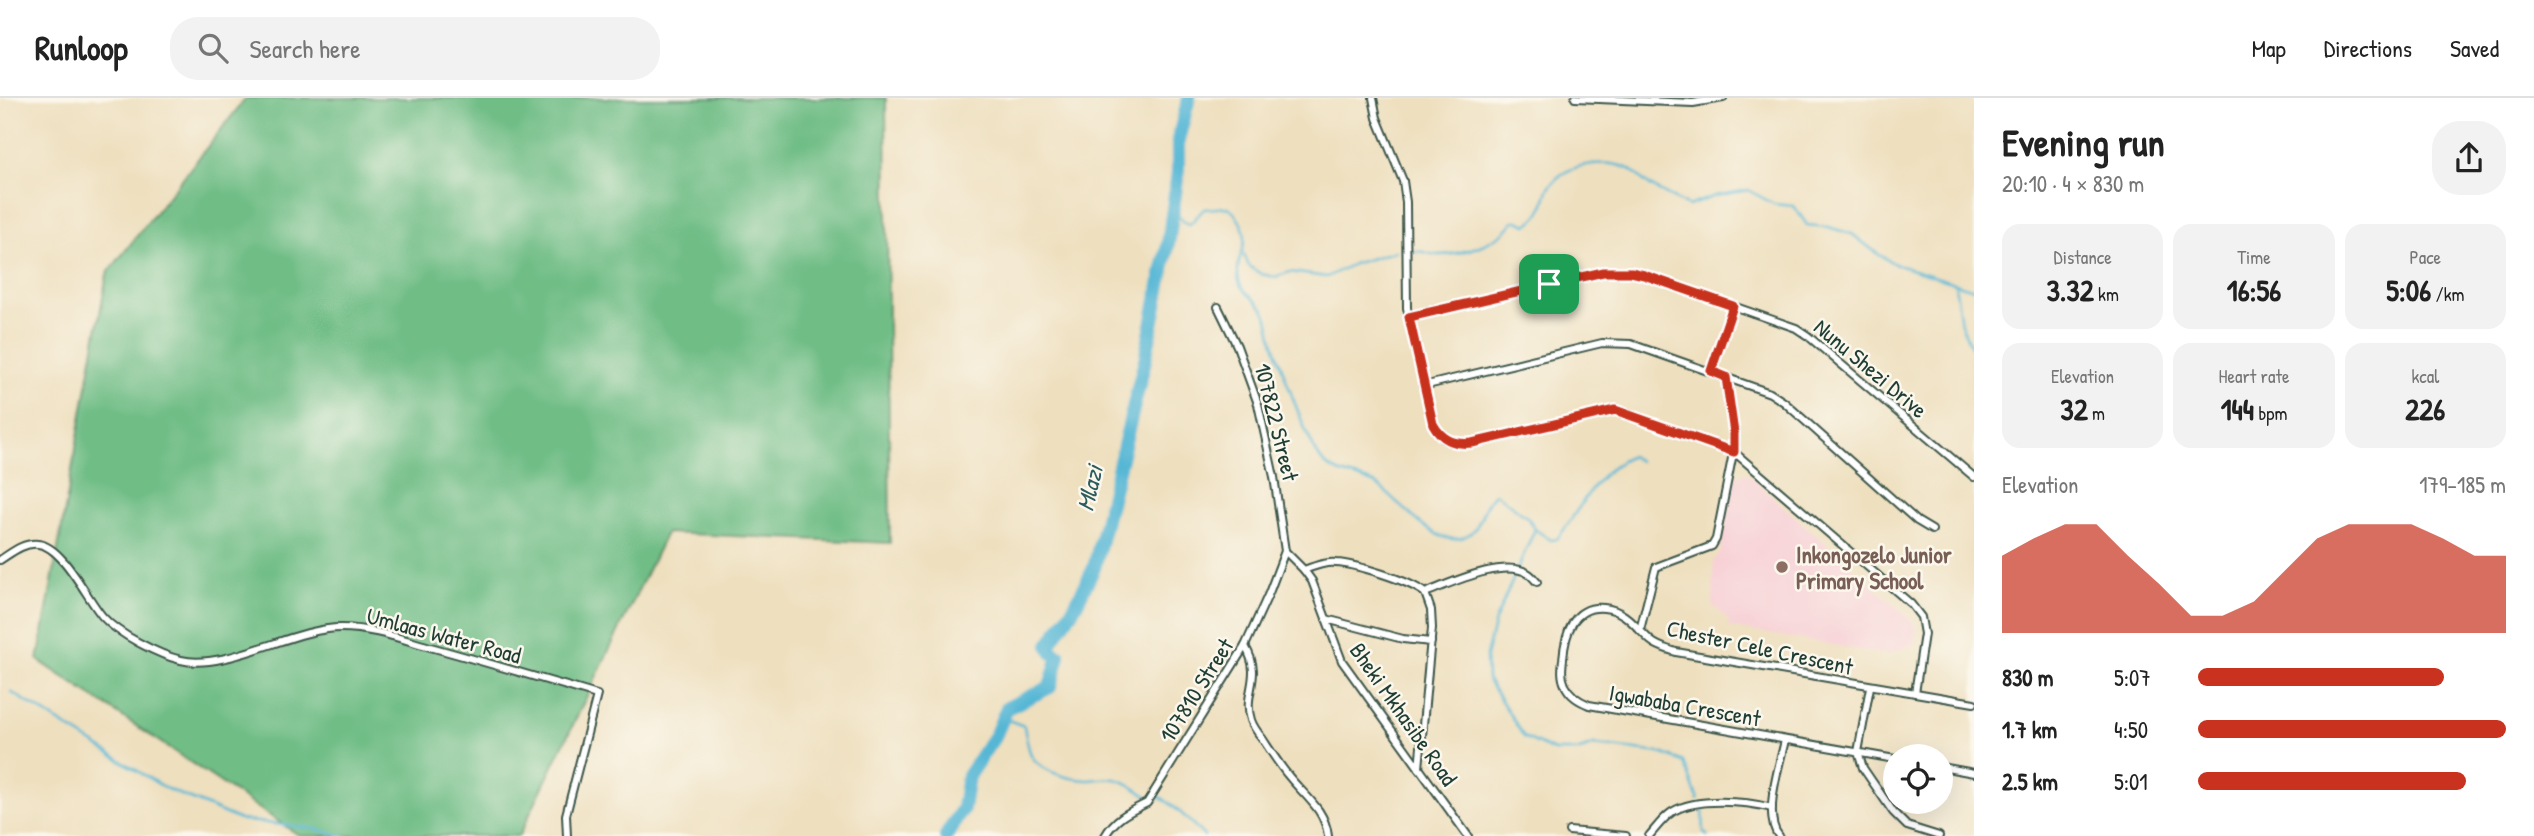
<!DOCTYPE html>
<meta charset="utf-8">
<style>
:root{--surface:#fff;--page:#f2f2f2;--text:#222;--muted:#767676;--line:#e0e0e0;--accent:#c8321e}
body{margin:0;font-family:"Patrick Hand",sans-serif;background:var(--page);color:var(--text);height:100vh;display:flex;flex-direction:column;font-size:26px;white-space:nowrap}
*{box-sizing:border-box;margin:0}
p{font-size:23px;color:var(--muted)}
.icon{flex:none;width:38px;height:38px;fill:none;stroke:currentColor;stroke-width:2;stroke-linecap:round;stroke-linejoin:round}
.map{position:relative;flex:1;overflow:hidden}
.panel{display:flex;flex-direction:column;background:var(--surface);width:560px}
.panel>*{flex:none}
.tools{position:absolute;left:1883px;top:646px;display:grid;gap:14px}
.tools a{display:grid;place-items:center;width:70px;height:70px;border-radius:50%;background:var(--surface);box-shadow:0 7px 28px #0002;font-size:35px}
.pin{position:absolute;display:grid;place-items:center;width:60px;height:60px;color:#fff;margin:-30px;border-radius:14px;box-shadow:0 4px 10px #0006}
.round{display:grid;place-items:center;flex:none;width:74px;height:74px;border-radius:28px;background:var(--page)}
.overview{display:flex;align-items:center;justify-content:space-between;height:119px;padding:0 28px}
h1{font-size:38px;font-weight:700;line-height:52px}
.stats{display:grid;grid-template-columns:repeat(3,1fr);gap:10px;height:119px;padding:7px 28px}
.stats div{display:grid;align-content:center;border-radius:18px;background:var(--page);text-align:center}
.stats b{font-size:30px;font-weight:700}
.stats small{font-size:19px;font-weight:400}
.stats p{font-size:19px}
.chart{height:196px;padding:14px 28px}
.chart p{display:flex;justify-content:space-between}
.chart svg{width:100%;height:126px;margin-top:7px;fill:var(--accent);opacity:.7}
ul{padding:0 28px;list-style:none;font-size:23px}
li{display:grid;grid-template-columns:112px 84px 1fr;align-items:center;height:52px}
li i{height:18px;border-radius:9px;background:var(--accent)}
header{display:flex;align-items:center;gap:42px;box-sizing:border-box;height:98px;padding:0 35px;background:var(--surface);border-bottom:2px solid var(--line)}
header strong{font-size:33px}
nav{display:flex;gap:38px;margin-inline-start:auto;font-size:24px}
.search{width:490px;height:63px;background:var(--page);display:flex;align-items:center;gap:18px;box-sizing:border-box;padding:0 24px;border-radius:28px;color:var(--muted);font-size:26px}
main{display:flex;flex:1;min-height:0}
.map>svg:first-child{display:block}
.built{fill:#f7cfd5}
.forest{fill:#6fbd86;stroke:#477d5d;stroke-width:2}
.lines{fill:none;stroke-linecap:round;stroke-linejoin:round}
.stream{stroke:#57b7d5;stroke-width:2.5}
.river{stroke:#57b7d5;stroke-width:14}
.minor-casing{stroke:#3e5549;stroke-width:10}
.minor{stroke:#fff;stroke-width:6}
.route-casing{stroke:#fff;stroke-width:14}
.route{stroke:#c8321e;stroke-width:9}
.education-dot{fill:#8d6e63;stroke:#fbf7ec;stroke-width:2.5}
.labels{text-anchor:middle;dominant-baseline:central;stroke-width:5;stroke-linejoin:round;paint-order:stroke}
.street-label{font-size:23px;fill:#1f3d34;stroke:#fbf7ec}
.education-label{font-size:23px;font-weight:bold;fill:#785e54;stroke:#fbf7ec;text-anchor:start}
.water-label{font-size:24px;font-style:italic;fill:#2d5c5c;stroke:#fbf7ec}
</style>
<header>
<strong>Runloop</strong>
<div class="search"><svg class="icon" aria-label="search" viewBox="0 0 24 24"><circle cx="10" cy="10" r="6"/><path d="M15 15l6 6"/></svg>Search here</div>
<nav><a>Map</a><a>Directions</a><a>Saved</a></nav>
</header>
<main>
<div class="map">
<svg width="1974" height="738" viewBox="0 0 1974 738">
<rect width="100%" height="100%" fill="#fbf7ec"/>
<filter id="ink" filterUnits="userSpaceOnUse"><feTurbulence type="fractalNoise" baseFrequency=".0143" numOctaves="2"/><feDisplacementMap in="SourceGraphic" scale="14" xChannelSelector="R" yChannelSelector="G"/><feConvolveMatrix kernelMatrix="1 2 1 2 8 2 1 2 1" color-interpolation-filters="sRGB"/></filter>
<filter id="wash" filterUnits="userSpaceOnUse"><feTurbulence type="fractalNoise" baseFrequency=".00686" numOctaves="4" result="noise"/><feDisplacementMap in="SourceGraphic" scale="28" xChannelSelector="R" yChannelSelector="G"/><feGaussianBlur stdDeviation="1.57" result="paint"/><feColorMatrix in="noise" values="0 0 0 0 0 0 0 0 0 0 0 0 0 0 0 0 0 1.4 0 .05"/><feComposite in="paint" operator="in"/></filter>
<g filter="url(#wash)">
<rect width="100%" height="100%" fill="#eedfbe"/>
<path class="built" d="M1746,375L1910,521L1917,533L1914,546L1888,556L1878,555L1729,529V523L1713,507V464L1720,454L1735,379Z"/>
<path class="forest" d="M246,0H886L890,445L666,435L519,738H300L38,562L107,176Z"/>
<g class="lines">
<g class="stream">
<path d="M1172,110L1184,124L1190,126L1204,111L1229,109C1262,145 1232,151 1239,183C1242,196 1260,202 1266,215C1270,224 1271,236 1274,246C1281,268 1309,350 1323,364C1338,379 1360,377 1377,387C1399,401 1443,464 1474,432C1483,421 1484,404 1495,395L1528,420L1535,431L1495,523L1486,558L1487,581L1500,601L1524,639L1554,653H1577L1594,647L1661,655L1684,664L1698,702"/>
<path d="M1413,153C1422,152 1430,157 1440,157C1461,157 1503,143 1513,123H1518L1527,127C1551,111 1540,97 1555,82C1570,66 1606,61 1627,70C1635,74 1642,82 1649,87C1661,95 1675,101 1688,108L1715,98L1748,92L1774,106L1794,108L1807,127L1828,129L1852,136L1878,156L1895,166L1974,191"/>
<path d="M1244,157L1249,168L1261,176L1275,179L1290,174L1327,179L1353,166L1396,153"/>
<path d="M1955,186L1961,226L1974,255"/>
<path d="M1536,432L1551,442L1557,441C1582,410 1593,375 1631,358L1639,363"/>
<path d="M11,594L165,690L240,722L311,730L343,738"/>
<path d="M1003,620L1024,628C1025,635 1029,654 1032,659C1044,675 1069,681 1087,682C1096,682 1106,679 1115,681C1128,683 1137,693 1149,699"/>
<path d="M1159,699C1169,702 1195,728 1204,738"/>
<path d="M1703,712L1704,735L1708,738"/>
</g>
<path class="river" d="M946,738L963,710L968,678L996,636L1007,610L1050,589L1059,558L1053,555L1049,547L1075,508L1094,470L1145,262L1168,147L1178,74V42L1189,0"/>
</g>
</g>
<g filter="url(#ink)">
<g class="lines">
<g class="minor-casing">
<g id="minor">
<path d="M1373,0L1377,20L1403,83L1406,104L1407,210L1433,326L1443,340L1452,344L1472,346L1615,312L1734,354L1911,506L1921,519L1924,536L1915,595"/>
<path d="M1575,0L1693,5L1723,0"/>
<path d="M1409,219L1603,174H1631L1644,177L1796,230L1808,238L1974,379"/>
<path d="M1711,273L1733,208"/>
<path d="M1423,288L1602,245L1631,246L1770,295L1784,304L1917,423L1932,432"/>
<path d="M1285,453L1304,472L1312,483L1342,563L1468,738"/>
<path d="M0,462C11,455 24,444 38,446C63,448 87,501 103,519C118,536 159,557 181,562C225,573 294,530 341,530C373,530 404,542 434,550C488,565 543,581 597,597L566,717L567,738"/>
<path d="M1304,472C1315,468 1325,464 1336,465C1356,466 1410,483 1425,495"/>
<path d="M1425,495C1449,486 1504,459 1529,476C1532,478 1534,481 1537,484"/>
<path d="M1326,521L1403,541L1431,544"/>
<path d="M1640,532L1656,469L1712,448L1716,441L1735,345L1726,279"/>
<path d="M1245,548C1264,580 1242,594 1251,622C1253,628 1258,635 1262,640C1270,652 1278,665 1287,676C1303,697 1325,710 1328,738"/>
<path d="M1870,589L1858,654L1863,670L1893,714L1907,728L1939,738"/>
<path d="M1895,661L1589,607C1579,603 1570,598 1565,587C1561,579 1562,570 1563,561C1565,536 1573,507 1604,510C1626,512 1636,530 1651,543C1658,549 1667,551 1676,554L1974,605"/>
<path d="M1941,669L1974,675"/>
<path d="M1419,670L1432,530L1431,512L1425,495"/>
<path d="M1569,733L1626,738"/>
<path d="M1105,738C1115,720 1129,714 1147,705L1245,548L1269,495L1285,453L1274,379L1258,306L1237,248L1218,209"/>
<path d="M1649,738C1656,730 1663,720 1672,714C1696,699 1745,703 1772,710"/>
<path d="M1779,738C1762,718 1780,666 1785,642"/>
</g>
</g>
<use href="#minor" class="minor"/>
</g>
</g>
<g class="lines" filter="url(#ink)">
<g class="route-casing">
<path id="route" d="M1603,174H1631L1644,177L1733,208L1711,273L1726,279L1734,335V354L1615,312L1472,345C1454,347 1442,342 1433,326L1409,219Z"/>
</g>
<use href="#route" class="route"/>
</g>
<circle class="education-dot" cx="1782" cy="469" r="7"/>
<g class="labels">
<g class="street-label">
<text transform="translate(1871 270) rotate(40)">Nunu Shezi Drive</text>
<text transform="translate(1277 324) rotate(76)">107822 Street</text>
<text transform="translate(444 537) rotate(15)">Umlaas Water Road</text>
<text transform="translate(1760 549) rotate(12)">Chester Cele Crescent</text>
<text transform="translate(1196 592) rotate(-58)">107810 Street</text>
<text transform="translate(1685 607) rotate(10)">Igwababa Crescent</text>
<text transform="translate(1404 616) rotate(55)">Bheki Mkhasibe Road</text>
</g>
<g class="education-label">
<text x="1796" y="456">Inkongozelo Junior<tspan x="1796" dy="26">Primary School</tspan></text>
</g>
<g class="water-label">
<text transform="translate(1089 390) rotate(-77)">Mlazi</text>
</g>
</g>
</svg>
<div class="tools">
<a><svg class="icon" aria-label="locate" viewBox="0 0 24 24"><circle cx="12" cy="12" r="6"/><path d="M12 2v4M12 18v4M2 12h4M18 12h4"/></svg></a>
</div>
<div class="pin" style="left:1549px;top:186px;background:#1e9e55"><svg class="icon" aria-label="arrive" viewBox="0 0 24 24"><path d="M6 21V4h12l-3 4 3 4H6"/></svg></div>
</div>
<section class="panel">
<div class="overview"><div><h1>Evening run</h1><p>20:10 · 4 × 830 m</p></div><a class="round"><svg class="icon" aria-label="share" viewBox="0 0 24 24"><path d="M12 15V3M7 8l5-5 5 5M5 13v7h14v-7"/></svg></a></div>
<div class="stats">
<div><p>Distance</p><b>3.32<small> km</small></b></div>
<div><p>Time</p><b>16:56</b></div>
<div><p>Pace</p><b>5:06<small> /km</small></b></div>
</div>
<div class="stats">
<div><p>Elevation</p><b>32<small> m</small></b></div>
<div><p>Heart rate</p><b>144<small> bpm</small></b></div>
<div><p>kcal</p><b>226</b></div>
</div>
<div class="chart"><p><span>Elevation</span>179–185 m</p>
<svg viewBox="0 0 160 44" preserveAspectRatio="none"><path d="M0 44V17L10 11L20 6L30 6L40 17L50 27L60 38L70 38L80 33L90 22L100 11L110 6L120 6L130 6L140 11L150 17L160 17V44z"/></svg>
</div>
<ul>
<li><b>830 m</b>5:07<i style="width:80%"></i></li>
<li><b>1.7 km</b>4:50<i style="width:100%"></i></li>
<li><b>2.5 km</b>5:01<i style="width:87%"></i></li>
</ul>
</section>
</main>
